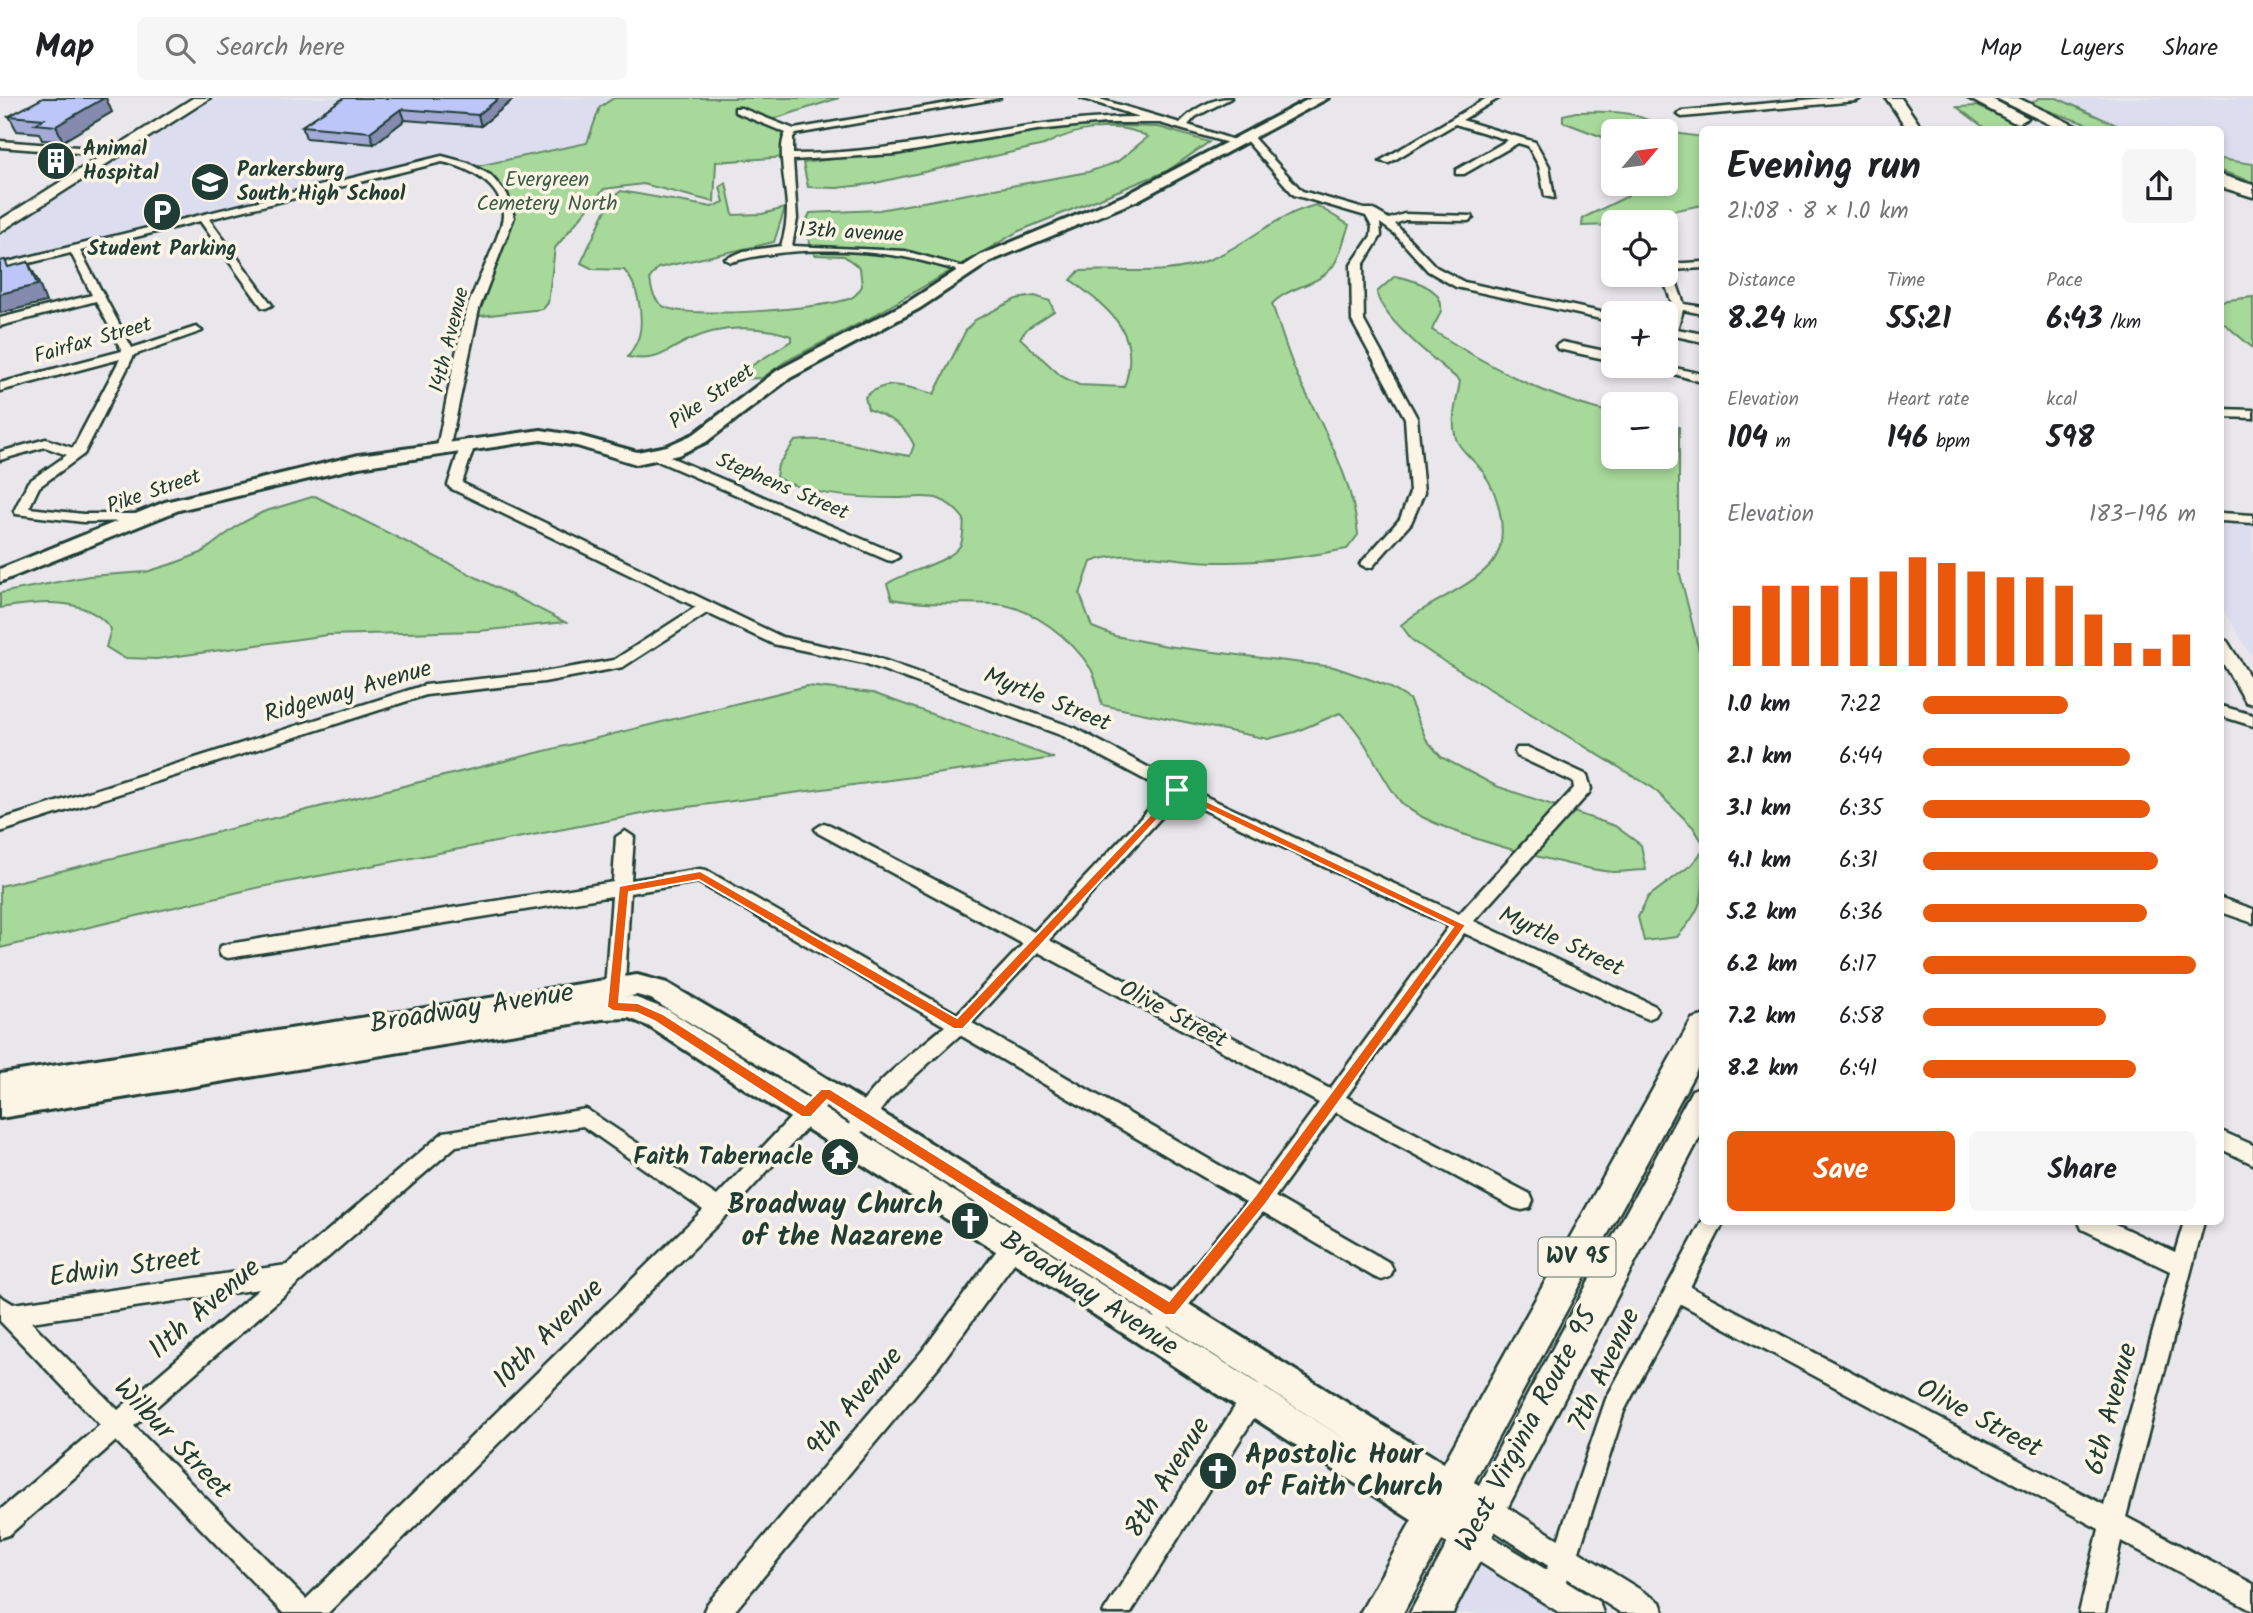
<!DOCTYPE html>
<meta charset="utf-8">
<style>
:root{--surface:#fff;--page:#f6f6f6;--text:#202124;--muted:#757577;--line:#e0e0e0;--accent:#ea580c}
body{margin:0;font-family:Kalam,sans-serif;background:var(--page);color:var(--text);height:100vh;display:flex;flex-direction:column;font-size:26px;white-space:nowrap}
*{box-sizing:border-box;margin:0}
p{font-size:23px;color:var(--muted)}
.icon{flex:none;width:38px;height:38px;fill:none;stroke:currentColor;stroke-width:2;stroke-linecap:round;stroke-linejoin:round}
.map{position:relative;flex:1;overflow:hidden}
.panel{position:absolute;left:1699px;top:28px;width:525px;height:1099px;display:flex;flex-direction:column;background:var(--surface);border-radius:10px;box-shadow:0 4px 10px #0003}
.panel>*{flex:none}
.needle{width:46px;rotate:61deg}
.buttons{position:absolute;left:1601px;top:21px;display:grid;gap:14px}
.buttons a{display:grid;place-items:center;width:77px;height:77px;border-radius:10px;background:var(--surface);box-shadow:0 4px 10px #0003;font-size:35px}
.pin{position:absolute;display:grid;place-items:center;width:60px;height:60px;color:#fff;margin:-30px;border-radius:14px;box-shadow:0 4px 10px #0006}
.round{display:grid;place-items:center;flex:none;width:74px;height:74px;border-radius:10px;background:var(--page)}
.summary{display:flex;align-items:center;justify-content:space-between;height:119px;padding:0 28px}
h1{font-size:38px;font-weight:800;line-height:52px}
.stats{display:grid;grid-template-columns:repeat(3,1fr);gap:10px;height:119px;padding:7px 28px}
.stats div{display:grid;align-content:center}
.stats b{font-size:30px;font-weight:800}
.stats small{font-size:19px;font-weight:400}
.stats p{font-size:19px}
.chart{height:196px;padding:14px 28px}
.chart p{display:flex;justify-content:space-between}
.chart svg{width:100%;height:126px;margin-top:7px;stroke:var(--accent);stroke-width:6}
.cta{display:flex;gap:14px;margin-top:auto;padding:14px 28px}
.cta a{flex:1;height:80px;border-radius:10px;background:var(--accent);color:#fff;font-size:28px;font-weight:800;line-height:80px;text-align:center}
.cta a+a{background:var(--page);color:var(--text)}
ul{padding:0 28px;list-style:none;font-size:23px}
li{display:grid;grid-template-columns:112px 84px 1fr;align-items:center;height:52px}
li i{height:18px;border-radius:9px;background:var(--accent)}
header{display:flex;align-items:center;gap:42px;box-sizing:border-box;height:98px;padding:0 35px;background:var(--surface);border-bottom:2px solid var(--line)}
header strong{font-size:33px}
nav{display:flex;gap:38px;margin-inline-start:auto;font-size:24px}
.search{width:490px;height:63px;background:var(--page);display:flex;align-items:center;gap:18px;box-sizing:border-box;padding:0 24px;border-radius:10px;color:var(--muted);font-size:26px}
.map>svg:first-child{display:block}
.built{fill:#dcddef}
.green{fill:#a7d99a;stroke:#638b67;stroke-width:2}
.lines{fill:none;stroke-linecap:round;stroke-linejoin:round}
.minor-casing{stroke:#1f3d34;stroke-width:5}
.tertiary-casing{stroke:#1f3d34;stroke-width:5}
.secondary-casing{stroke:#1f3d34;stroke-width:6}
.primary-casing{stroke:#1f3d34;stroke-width:5}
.motorway-casing{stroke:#1f3d34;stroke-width:5}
.minor{fill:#fcf5e5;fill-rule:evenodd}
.tertiary{fill:#fcf5e5;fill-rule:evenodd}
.secondary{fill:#fcf5e5;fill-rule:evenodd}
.primary{fill:#fcf5e5;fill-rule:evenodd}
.motorway{fill:#fcf5e5;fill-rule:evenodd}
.wall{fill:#a3aad5;stroke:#1f3d34;stroke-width:2}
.shaded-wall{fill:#848bae;stroke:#1f3d34;stroke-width:2}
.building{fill:#bdc6f8;stroke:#1f3d34;stroke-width:2}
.route{fill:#ea580c;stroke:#fff;stroke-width:2;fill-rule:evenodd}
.labels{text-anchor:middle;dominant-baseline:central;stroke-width:7;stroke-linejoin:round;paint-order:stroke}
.far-poi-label{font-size:21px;font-weight:bold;fill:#1f3d34;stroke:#fcf5e5;text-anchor:start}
.far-park-label{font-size:21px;fill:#3a5c48;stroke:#fcf5e5}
.far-street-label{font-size:21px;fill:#1f3d34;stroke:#fcf5e5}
.shield{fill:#fcf5e5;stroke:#617469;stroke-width:2}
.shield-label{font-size:23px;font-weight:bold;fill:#1f3d34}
.street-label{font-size:24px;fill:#1f3d34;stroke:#fcf5e5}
.poi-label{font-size:24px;font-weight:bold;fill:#1f3d34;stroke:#fcf5e5;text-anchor:end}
.near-street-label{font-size:28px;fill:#1f3d34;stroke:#fcf5e5}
.near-poi-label{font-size:28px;font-weight:bold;fill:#1f3d34;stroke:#fcf5e5;text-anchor:end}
</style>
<header>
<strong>Map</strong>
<div class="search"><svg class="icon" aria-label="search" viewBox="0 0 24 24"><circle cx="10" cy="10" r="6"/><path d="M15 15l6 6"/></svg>Search here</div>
<nav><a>Map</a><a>Layers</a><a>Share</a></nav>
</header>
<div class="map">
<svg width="2253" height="1515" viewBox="0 0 2253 1515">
<rect width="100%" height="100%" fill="#e9e7eb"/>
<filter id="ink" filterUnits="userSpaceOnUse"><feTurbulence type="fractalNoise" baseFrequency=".0143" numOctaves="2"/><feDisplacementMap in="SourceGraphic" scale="14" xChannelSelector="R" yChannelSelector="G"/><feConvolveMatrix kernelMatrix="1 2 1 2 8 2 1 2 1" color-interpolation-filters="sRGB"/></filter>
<g filter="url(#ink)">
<g class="built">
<path d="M206,0H720L738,12L473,69L442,61L0,169V130Z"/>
<path d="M2057,0H2253V66L2221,61V32L2125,31Z"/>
<path d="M2221,425L2253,427V560L2221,508Z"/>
<path d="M1474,1446L1582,1515H1438Z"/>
</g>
<g class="green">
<path d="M614,0H839L764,24L788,38L787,59L716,64L714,104L643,86L604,91L555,150L548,205L543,211L472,219L509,108L473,69L587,45L600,9Z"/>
<path d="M2039,0H2057L2125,31H2100L2030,6Z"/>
<path d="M1977,8L2028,31H1986L1957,9Z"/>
<path d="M1576,14C1613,14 1635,10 1666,33H1614L1613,43L1563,24V17Z"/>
<path d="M1084,27L1159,29L1209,44L1167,73L1019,133L868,221L786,263L762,280L740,281V275L791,243V238C759,227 722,227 689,242C666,252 659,265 628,259C632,252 637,245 639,238C644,219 638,186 624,172L593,171L581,165L611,101L621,93L712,109L724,104L720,89L726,85L733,117L762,116L785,110L774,144L658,170L650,180C651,191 653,201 663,208C684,222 826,211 851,200C857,197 859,193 862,188L860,170L844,158L814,157L804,128L810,115L879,112L1088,74L1117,64L1148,39C1118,22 1074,31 1044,47L871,86L837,90L808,89L803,65Z"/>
<path d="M1666,34L1703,39V107L1614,124L1613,127L1582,128L1583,120L1628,98L1630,86H1666Z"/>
<path d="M2221,61L2253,66V84L2221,73Z"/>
<path d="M1316,107L1349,127C1344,140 1341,157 1333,168C1319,188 1288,188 1272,206C1280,229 1287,254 1297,277C1322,328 1353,379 1358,437L1347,451C1305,459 1261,465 1218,464C1176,464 1131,449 1091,464L1080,496L1092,529L1115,538L1167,548L1334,569L1386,587L1409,601L1426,641L1441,659L1496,688L1615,728L1641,747L1646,772C1635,772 1624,774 1613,774C1572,770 1425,733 1400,703C1377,675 1368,640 1340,615L1295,634L1268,641L1102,607C1099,596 1097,581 1091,571C1072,541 1031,508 995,506C960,504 926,508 892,501L887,486C906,473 949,465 960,448C964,442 963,429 964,421C957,412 950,405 939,401C928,397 909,400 896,400C857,400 810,398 776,379L778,367L795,343C836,337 870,353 910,358L914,347C904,325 889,320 868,311L865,299C886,279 908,289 934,296L966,232L975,222L1016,201L1035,198L1050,203L1054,213L1028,230L1020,240L1061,278L1079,287L1124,289C1143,235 1110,212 1071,182L1079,173C1123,170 1168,180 1211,161C1248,146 1275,117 1316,107Z"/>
<path d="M1395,178C1410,181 1444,189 1441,212C1440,218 1434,226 1432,232C1488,268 1549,301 1613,315L1614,359H1666V326L1679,329V472L1703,569V745L1693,729L1653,690L1434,557L1412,542L1401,527C1427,504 1465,493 1489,468C1512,445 1500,398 1483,374C1475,362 1461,354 1456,341C1450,320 1457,303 1460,283C1440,266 1378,218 1377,194Z"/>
<path d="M2253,199V250L2221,223V203Z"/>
<path d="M315,398L565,524L479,533L327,537L157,561L124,560L106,549L111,531C86,497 38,504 0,510V495L89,478L146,474L175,465L201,455L240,426L263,414Z"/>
<path d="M807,588L873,595L1054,660L658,713L256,790L0,850V788Z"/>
<path d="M1703,753C1703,795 1707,806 1677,839L1644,843L1638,819L1648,799L1691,767Z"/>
</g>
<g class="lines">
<g class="minor-casing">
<g id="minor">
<path d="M978,0H1000L796,36L793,39V56C910,56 1023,19 1140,19L1081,0H1096L1180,25C1193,11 1212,0 1231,0L1195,19L1188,27L1240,44L1235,47L1160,25H1105L1037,32L895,56L793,62L797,121L792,148L905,153L974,172L968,175C947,170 926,163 904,159C849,150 785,149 731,164L725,161L744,153L781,148C785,136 787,123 787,110C787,91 776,49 786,35L735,14V10H741L794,31Z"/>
<path d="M1487,0H1499L1462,22L1535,44L1549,68L1554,100L1545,98L1539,68L1528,48L1518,45L1464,76H1456V72L1508,42L1455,26L1389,65L1380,63Z"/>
<path d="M1826,0H1861L1856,3L1682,19L1677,16L1682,13Z"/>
<path d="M1244,36H1250L1302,93L1364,111H1372L1389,121L1404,116L1472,118L1473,120L1468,123L1405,122L1395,126L1436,169L1464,184L1614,217V224L1456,189L1428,173L1395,136L1380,125L1381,138L1363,167L1364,223L1417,320L1424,395L1411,425L1372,469L1367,470L1360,466L1400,421L1410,395L1405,320L1352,223L1351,167L1371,138L1372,129L1366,118L1294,97L1244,40Z"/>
<path d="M0,43L117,52L122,55L117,58L0,49Z"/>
<path d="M442,58L468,65L490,77L507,96L514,119L479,211L449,352L444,353L437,349C447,304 454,256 467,212C473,190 504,133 503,116C502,86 468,69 442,64L209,121L272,207L266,210L262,209L200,123L80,153L132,250L196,229L202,233L134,257L84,356L39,389L29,410L83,416H139L146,420L144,423L83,424L16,416L14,413L28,384L67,357L45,349L0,362V354L46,341L73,350L120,261L0,293V285L122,253L96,203L0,228V220L92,197L71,155L0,172V166Z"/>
<path d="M1703,164V170L1672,172L1684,206L1703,209V216L1683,212L1677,231L1703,236V244L1675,238L1670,250L1666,251V228L1673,208L1662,177H1666V166Z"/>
<path d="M1562,244L1614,255V263L1558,251L1556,248Z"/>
<path d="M1647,268H1666L1702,276L1703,281L1698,283Z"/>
<path d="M2221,311L2253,312V320L2221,319Z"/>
<path d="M468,342L475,346L462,385L782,539L872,558L1075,630L1183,688L1459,816L1574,690L1573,684L1517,658L1515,654L1517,650H1529L1587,677L1591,691L1589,695L1474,823L1655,908L1658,913L1655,918L1648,921L1641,918L1464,835L1346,999L1530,1096L1533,1103L1530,1110L1522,1112L1514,1110L1336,1014L1275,1099L1390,1165L1393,1172L1390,1179L1382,1182L1374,1179L1263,1114L1173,1227L1165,1230L1157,1227L1154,1220L1157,1213L1246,1104L960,937L889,1001L866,1032L859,1035L852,1032L849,1026C869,986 911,957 945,928L698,784L630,795L624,903L621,908L614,910L607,908L604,903L612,798L228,860L221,858L219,853L221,848L228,846L613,784L616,739L625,733L634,739L631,782L700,771L706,772L957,916L1023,846L818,735L815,731L824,725L830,727L1034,834L1166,693L1063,638L864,565L773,546L707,515L623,569L544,584L426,597L0,734V722L425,587L544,574L614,562L696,509L450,390L448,387L461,346ZM1179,700L1449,828L1330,991L1049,842ZM1038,854L1319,1005L1257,1089L972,925Z"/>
<path d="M656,353L897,456L899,459L892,463L887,462L651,360V354Z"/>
<path d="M2221,415L2253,417V425L2221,423Z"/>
<path d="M2221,608L2253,617V628L2221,618Z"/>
<path d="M2221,800L2253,811V825L2221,814Z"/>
<path d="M826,987L833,989L836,995L833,1001L730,1114L328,1515H283L116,1343L9,1437L0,1440V1412L100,1327L0,1223V1198L13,1206L287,1167L444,1034L586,1011L717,1098L819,989ZM583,1028L703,1112L306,1501L134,1328L456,1048ZM259,1191L118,1312L31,1224Z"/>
<path d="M2221,1033L2253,1047V1066L2221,1051Z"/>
<path d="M1031,1115L1039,1117L1042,1124L1039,1131L939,1268L733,1515H703L707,1506L923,1252L1023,1117Z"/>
<path d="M1703,1122L1724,1124L1690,1189L2104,1407L2170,1173L2082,1131L2079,1124H2111L2175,1154L2184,1124H2204L2126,1419L2253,1486V1513L2121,1443L2105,1515H2079L2099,1431L1681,1206L1624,1313L1577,1460L1559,1500L1550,1504L1541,1500L1537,1491L1553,1457L1606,1301Z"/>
<path d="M1256,1285L1264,1288L1268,1296L1264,1304L1131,1515H1103L1248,1288Z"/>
</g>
</g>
<g class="tertiary-casing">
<g id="tertiary">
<path d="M2221,541L2227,543L2253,584V606L2246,604L2221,562Z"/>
<path d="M1486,1396L1660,1504L1664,1515H1621L1476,1421L1471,1411L1476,1401Z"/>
<path d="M1470,1425L1599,1504L1603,1515H1560L1459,1451L1455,1440L1459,1429Z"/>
</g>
</g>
<g class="secondary-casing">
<g id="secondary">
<path d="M1311,0H1328L1138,102L991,163L920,210L790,280L706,344L678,357L636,366L577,348L541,342L359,369L179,412L0,484V471L165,404L359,357L541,332L579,338L637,354L667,348L694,336L778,272L908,204L981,157L1128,96Z"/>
<path d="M637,877L667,885L783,953L1498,1399L1503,1411L1498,1423L1486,1428L1478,1425L1487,1440L1482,1452L1470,1457L1458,1452L648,928L629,920L602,921L0,1020V976ZM637,897L651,901L763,969L1353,1346L668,912L631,898L623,899Z"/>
</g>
</g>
<g class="primary-casing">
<g id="primary">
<path d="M193,0H210L0,134V122Z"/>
<path d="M1886,0H1901L1923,32H1908Z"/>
<path d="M1703,918V960L1403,1515H1360L1692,921Z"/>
<path d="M1703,988V1033L1453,1515H1410L1692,992Z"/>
</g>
</g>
<g class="motorway-casing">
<g id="motorway">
<path d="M1968,0H1990L2028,20L2019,25L2013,24Z"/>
<path d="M1996,0H2018L2084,32H2061Z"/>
<path d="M2221,77L2253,87V99L2221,89Z"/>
</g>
</g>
<use href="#minor" class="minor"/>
<use href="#tertiary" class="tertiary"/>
<use href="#secondary" class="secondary"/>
<use href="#primary" class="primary"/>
<use href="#motorway" class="motorway"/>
</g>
<g class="wall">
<path d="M344,0H515L481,28L405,22L374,46L306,40L302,28Z"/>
<path d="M112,14L63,43L42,42L39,35L17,33L9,18Z"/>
</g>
<g class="shaded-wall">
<path d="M104,0H106L112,14L63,43L56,28Z"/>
<path d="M499,0H515L481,28L478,17Z"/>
<path d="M401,11L405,22L374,46L370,34Z"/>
<path d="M28,164L37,181L46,204L0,215V196Z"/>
</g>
<g class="building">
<path d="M43,0H104L56,28L35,26L44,21L9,18Z"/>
<path d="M344,0H499L478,17L401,11L370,34L302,28Z"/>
<path d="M5,162L8,169L28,164L37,187L0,196V163Z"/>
</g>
</g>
<path class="route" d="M1177,689L1466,827L1265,1107L1175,1217H1165L827,1002L811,1019H802L654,923L637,915L613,913L607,909L619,788L700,773L957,920ZM1179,698L1453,829L1255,1098L1169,1203L830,991H821L805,1007L663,916L638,905L619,904L629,794L699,782L954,931H963Z"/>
<defs>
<g id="building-disc" transform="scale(2.0125)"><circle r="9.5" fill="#1f3d34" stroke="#fcf5e5"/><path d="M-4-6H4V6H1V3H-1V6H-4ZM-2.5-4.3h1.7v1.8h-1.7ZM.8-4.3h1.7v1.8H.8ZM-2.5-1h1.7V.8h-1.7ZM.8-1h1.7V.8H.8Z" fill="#fff"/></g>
<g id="school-disc" transform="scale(2.0125)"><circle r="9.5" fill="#1f3d34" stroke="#fcf5e5"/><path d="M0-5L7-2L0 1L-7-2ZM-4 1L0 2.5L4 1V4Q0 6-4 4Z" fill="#fff"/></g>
<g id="parking-disc" transform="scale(2.0125)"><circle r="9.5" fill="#1f3d34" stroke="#fcf5e5"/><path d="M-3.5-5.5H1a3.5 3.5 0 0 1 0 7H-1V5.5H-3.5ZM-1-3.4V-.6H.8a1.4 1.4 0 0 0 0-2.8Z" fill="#fff"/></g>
<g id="temple-disc" transform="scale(2.0125)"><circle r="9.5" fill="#1f3d34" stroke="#fcf5e5"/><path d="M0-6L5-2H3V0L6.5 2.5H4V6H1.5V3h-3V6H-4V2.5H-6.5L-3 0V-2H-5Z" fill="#fff"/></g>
<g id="church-disc" transform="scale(2.0125)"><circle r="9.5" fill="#1f3d34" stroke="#fcf5e5"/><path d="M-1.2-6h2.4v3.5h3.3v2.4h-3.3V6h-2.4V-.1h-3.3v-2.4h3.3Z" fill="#fff"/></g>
</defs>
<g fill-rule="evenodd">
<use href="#building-disc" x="56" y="63"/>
<use href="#school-disc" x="210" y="84"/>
<use href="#parking-disc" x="162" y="114"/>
<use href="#temple-disc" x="840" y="1059"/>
<use href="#church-disc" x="970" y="1123"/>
<use href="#church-disc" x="1218" y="1373"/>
</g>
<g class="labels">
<g class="far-poi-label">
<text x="83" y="51">Animal<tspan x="83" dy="24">Hospital</tspan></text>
<text x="237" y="72">Parkersburg<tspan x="237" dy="24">South High School</tspan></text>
<text x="162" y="151" text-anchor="middle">Student Parking</text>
</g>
<g class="far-park-label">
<text x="547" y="82">Evergreen<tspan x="547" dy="24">Cemetery North</tspan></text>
</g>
<g class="far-street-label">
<text transform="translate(851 135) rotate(3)">13th avenue</text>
<text transform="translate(450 242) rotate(-76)">14th Avenue</text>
<text transform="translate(93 243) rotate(-16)">Fairfax Street</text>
<text transform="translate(712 299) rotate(-35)">Pike Street</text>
<text transform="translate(782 389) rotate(23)">Stephens Street</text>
<text transform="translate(154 394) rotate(-19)">Pike Street</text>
</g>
<rect class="shield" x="1538.5" y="1139.5" width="77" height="39" rx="5"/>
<g class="shield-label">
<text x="1577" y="1159">WV 95</text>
</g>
<g class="street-label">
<text transform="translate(348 594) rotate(-16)">Ridgeway Avenue</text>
<text transform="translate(1047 602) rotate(22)">Myrtle Street</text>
<text transform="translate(1561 844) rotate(25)">Myrtle Street</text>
<text transform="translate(1173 917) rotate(28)">Olive Street</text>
</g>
<g class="poi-label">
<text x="813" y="1059">Faith Tabernacle</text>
</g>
<g class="near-street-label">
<text transform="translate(472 911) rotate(-9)">Broadway Avenue</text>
<text transform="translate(125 1170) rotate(-8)">Edwin Street</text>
<text transform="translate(1089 1196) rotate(33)">Broadway Avenue</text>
<text transform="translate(205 1211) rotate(-41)">11th Avenue</text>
<text transform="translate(549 1236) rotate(-45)">10th Avenue</text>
<text transform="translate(1605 1272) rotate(-65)">7th Avenue</text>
<text transform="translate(855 1304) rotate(-50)">9th Avenue</text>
<text transform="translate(2112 1311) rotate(-75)">6th Avenue</text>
<text transform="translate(1979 1321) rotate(28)">Olive Street</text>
<text transform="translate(1527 1332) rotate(-62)">West Virginia Route 95</text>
<text transform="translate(172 1341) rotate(46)">Wilbur Street</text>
<text transform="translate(1168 1380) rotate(-58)">8th Avenue</text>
</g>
<g class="near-poi-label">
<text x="943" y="1107">Broadway Church<tspan x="943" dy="32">of the Nazarene</tspan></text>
<text x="1245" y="1357" text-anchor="start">Apostolic Hour<tspan x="1245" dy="32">of Faith Church</tspan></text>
</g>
</g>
</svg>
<div class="buttons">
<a><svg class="needle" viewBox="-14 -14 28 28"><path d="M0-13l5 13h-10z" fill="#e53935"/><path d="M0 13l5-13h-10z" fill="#757577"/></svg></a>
<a><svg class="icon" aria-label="locate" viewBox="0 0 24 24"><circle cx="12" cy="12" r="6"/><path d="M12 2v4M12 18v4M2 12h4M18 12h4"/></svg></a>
<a>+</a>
<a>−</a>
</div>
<div class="pin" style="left:1177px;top:692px;background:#1e9e55"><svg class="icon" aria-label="arrive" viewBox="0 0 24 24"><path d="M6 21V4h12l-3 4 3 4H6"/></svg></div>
<section class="panel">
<div class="summary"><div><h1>Evening run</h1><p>21:08 · 8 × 1.0 km</p></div><a class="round"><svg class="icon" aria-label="share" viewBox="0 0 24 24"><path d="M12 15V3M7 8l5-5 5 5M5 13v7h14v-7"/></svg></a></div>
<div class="stats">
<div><p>Distance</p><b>8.24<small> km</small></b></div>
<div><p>Time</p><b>55:21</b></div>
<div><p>Pace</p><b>6:43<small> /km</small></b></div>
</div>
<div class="stats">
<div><p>Elevation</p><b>104<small> m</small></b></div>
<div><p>Heart rate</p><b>146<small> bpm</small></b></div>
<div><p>kcal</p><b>598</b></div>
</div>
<div class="chart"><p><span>Elevation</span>183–196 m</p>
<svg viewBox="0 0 160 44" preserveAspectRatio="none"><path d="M5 44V23M15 44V16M25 44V16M35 44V16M45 44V13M55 44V11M65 44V6M75 44V8M85 44V11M95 44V13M105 44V13M115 44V16M125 44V26M135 44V36M145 44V38M155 44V33"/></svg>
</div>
<ul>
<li><b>1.0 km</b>7:22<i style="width:53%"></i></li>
<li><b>2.1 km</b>6:44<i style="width:76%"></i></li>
<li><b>3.1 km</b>6:35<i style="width:83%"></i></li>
<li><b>4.1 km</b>6:31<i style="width:86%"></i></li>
<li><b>5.2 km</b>6:36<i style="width:82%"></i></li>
<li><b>6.2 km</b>6:17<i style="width:100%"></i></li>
<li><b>7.2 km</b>6:58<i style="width:67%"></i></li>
<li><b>8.2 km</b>6:41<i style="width:78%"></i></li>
</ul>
<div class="cta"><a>Save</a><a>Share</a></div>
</section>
</div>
